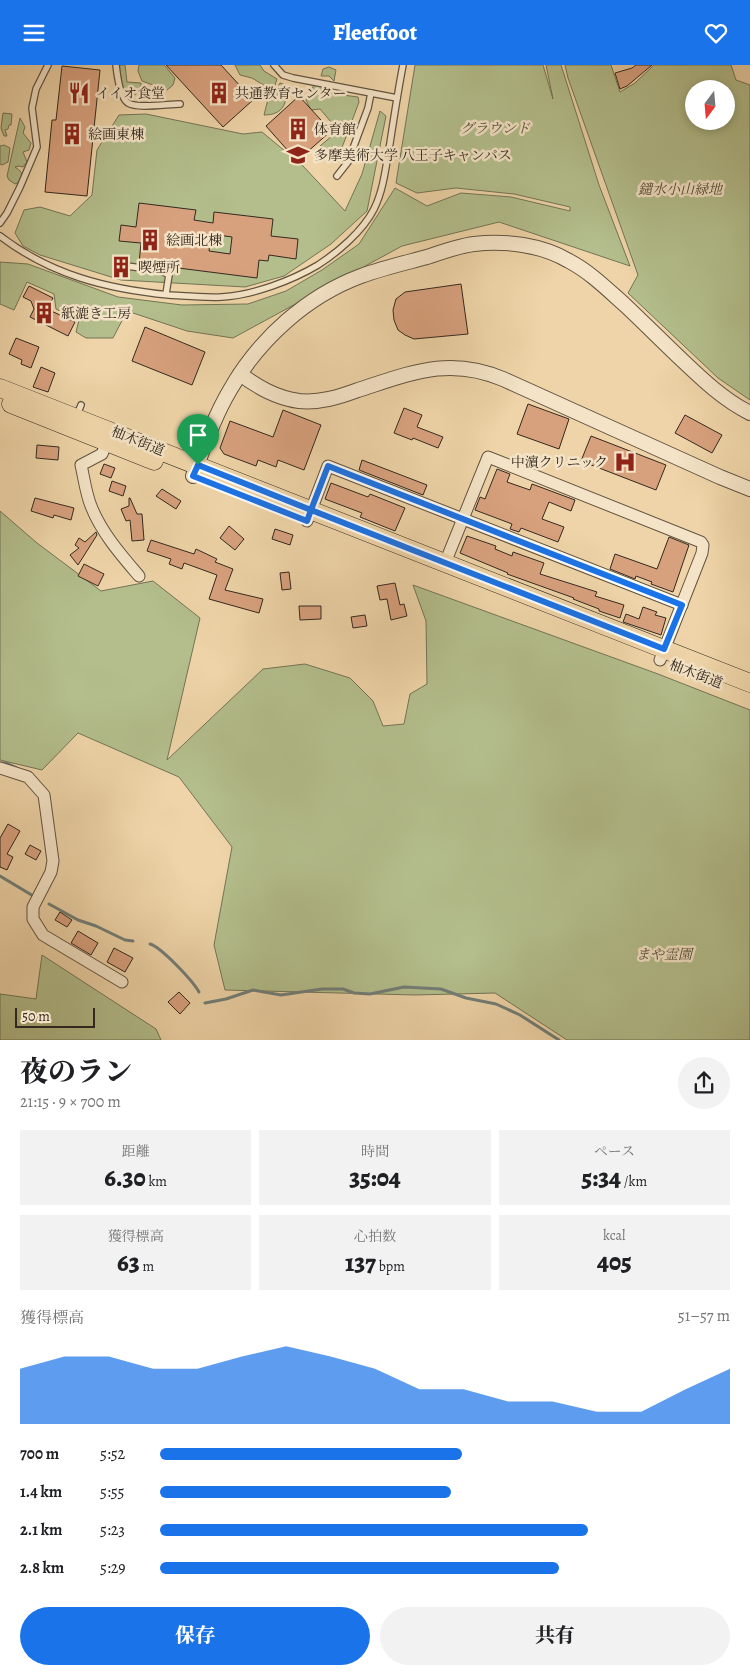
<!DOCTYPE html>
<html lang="ja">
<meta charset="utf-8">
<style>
:root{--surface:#fff;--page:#f2f2f2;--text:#202124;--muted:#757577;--accent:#1a73e8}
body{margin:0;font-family:Alegreya,"Noto Serif JP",serif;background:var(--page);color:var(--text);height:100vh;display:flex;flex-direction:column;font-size:19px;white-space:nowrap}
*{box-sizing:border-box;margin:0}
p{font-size:16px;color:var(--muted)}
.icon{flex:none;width:28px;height:28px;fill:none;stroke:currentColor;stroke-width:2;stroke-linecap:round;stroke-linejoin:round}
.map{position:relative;height:975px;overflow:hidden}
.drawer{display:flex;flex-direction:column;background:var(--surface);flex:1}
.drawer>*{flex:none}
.needle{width:32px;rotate:196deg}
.buttons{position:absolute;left:685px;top:15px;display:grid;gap:10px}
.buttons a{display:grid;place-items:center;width:50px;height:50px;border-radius:50%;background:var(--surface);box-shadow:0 2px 8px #0003;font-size:25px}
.scale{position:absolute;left:15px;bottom:12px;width:80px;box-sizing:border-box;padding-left:5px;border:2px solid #33291f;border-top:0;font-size:14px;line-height:18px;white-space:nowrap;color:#33291f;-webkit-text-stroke:4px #f4e3c6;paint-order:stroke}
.pin{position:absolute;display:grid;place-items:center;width:42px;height:42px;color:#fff;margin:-51px -21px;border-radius:50% 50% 50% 0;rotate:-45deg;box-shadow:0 0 5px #0007}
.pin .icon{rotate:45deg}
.round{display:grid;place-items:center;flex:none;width:52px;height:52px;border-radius:26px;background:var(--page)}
.headline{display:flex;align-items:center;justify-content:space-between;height:85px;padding:0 20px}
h1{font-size:28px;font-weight:800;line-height:38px}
.figures{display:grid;grid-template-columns:repeat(3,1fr);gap:8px;height:85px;padding:5px 20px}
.figures div{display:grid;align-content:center;border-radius:0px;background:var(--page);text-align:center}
.figures b{font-size:25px;font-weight:800}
.figures small{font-size:14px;font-weight:400}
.figures p{font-size:14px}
.chart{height:140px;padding:10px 20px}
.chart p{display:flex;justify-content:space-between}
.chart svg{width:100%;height:90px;margin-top:5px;fill:var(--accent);opacity:.7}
.button{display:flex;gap:10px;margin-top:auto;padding:10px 20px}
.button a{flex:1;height:58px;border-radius:30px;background:var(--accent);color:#fff;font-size:20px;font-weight:800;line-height:58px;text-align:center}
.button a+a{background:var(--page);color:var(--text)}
ul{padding:0 20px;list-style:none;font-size:16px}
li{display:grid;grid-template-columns:80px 60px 1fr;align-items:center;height:38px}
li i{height:12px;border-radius:6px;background:var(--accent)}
header{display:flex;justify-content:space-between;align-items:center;height:65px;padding:0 20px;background:var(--accent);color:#fff;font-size:22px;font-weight:800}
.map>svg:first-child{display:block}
.green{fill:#b3be8c;stroke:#737456;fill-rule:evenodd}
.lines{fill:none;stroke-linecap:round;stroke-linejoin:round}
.stream{stroke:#727e77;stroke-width:3}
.building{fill:#d8a17e;stroke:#33291f;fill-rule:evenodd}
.service-casing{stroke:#625441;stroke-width:8}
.minor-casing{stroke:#625441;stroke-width:13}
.tertiary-casing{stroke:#625441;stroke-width:16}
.primary-casing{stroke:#33291f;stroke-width:19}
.service{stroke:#f4e3c6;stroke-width:5.5}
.minor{stroke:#f4e3c6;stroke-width:11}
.tertiary{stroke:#f4e3c6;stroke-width:14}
.primary{stroke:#eed4a8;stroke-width:18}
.route-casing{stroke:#fff;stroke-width:10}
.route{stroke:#1a73e8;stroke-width:6}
.labels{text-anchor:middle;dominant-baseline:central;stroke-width:5;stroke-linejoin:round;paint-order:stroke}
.poi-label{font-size:14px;fill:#33291f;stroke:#f4e3c6;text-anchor:start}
.park-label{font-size:14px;font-style:italic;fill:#534e3a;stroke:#f4e3c6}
.street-label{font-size:14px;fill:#33291f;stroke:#f4e3c6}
</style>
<header><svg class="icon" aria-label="menu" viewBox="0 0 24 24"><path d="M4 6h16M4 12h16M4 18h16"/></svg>Fleetfoot<svg class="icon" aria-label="heart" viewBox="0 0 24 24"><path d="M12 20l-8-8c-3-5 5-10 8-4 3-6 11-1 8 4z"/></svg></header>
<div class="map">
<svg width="750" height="975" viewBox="0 0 750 975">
<rect width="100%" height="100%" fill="#eed4a8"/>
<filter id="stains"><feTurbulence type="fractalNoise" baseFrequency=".004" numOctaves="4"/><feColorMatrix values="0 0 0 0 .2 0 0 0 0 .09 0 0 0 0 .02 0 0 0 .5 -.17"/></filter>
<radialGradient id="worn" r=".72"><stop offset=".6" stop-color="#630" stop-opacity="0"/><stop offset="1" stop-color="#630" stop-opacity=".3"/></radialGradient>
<g class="green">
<path d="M120,0H125L127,17L141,18C142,27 138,27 133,31L129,30L117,21L121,12L118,6Z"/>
<path d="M139,0H164L175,13L173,20L167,25L142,16L138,6Z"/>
<path d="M235,0H260L264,6L277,14L273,26L252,13L240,10Z"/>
<path d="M415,0H543L553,34L546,0H561L599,120L630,201L499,157L402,181L233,273L187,266L127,246L113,273H86L76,267L79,255L56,244L54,229L27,217L14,245L0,239V197L28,199L118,232L182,240L248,239L286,226L322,205L359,179L395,123L427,141L461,128L511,132L570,146V142L514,129L456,123L417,128L396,118Z"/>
<path d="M565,0H611L620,27L635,18L654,0H731L736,15L750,20V335L718,313L628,228L638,210L568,13ZM694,24H726V56H694Z"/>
<path d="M329,2L336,5L334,16L329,11H321L323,4Z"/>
<path d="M280,18L286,20C288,37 284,50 264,50L269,30H273Z"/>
<path d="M321,19L328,28L358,32L359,37L343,80L334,93L322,90L320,81L333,70L337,64L320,44L311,45L306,35L314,20Z"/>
<path d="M380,46L386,51L367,146L331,179L284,211L245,222L121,215L40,190L23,181L15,168L24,145L40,142L70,151L92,130L97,85L119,50L146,49L243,69L262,67L303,101L345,146L362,109Z"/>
<path d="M3,48L12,49L11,60H9L8,64L5,65L7,71H4L1,63Z"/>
<path d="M20,53L25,62L23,68L31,78L29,85L23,87L27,97L23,102L19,101L15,102C21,106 23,108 22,116L15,119L9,115L7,111Z"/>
<path d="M4,80L10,83L8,97L2,100L0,99V81Z"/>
<path d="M0,446L37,478L101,526L153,516L200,553L167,695L263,604L305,599L350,613L373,636L383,661L404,659L410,629L427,619L426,556L413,520L658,609L750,645V975H567L495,928L415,930L225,925L214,880L232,782L179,712L78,668L42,705L0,695Z"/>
<path d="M42,890L156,964L161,975H0V929L36,934Z"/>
</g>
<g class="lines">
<g class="stream">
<path d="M0,698H6L17,703"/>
<path d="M0,811L35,832"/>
<path d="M49,839L78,855L96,861L125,875L133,876"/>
<path d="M150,879C161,882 193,916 199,927"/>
<path d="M205,938L226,934L253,925L281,930L322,924H343L354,928L370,929L404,922L441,924L466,933L496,939L520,950L559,975"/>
</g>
</g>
<g class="building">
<path d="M166,0H221L253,35L223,62Z"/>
<path d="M636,0H652L627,21L620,24L615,8L632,3Z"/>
<path d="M62,1L100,5L87,131L45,127L52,55H56Z"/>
<path d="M299,31L331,66L297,96L266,61Z"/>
<path d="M139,138L196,145L194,155L213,158L214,147L273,154L271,171L298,174L296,194L269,190L268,196L259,195L257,213L139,198L141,178L119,176L121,160L136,162ZM211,169L232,172L230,189L209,186Z"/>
<path d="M461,219L468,269L414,274L405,270L398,265L394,255L393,245L396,234L405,227Z"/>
<path d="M29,221L53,233L47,244L75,257L68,271L30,252L34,244L31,236L23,232Z"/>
<path d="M145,262L205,287L192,320L132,296Z"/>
<path d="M16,273L39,282L31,303L21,299L22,295L9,289Z"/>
<path d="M41,302L55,308L48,327L33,322Z"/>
<path d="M528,339L569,354L559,384L517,369Z"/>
<path d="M404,343L422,350L417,362L443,372L438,383L413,373L412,375L394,368Z"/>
<path d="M283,345L321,360L304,405L278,395L276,402L258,395L256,401L224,389L220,383L230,356L273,372Z"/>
<path d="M685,350L722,370L712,388L675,368Z"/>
<path d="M591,371L666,400L656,425L581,396Z"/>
<path d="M37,380L59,382L58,395L36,393Z"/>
<path d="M362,395L427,420L423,430L359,405Z"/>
<path d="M104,399L115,403L111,413L100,409Z"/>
<path d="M497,404L510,409L507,417L530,425L532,419L575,435L571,446L549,437L542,454L564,462L558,477L521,463L519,467L510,464L512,459L475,445L480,432L485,434Z"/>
<path d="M112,416L126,421L123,431L109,426Z"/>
<path d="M331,418L368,432L370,429L405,443L395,466L360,452L362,448L325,434Z"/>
<path d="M162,424L181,436L176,444L156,431Z"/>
<path d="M35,433L74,443L71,455L54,450L53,453L31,446Z"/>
<path d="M129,433H130L137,449H142L144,475L132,476L130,455L126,456L121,444L129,441Z"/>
<path d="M229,461L244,474L235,485L220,473Z"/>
<path d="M275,464L293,470L290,480L272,474Z"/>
<path d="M96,467L97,470L78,500L70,490L79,483L75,480L79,473L85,477Z"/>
<path d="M467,471L496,481L495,484L512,491L513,487L544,498L540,509L597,527L595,531L624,540L620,553L599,546V544L573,534L574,533L507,509L508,508L460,488Z"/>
<path d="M669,472L689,480L673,527L651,519L652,517L636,511L635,514L610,504L615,489L657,504Z"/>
<path d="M151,475L194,489L196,484L217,494L215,497L233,504L225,525L263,534L259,548L209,534L217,510L184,498L182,504L169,499L171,494L147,486Z"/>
<path d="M84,499L104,509L98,521L78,511Z"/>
<path d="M289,507L291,524L282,525L280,508Z"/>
<path d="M395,518L400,540L404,539L407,551L391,555L387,534L380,535L377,521Z"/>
<path d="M299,541H321V554L300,555Z"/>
<path d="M643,542L657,547L655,550L666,553L661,570L623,557L626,549L639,554Z"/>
<path d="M365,550L367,561L353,563L351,552Z"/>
<path d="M8,759L20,766L7,789L13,792L7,805L0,802V773Z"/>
<path d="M30,780L41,786L36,795L25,789Z"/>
<path d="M60,847L72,855L67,862L55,855Z"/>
<path d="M78,866L98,878L91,890L71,878Z"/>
<path d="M114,883L133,893L125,907L107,897Z"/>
<path d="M179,927L190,938L180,949L168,937Z"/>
</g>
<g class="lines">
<g class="service-casing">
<g id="service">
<path d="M116,0C117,9 120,33 128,38C137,44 168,39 180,39"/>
<path d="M274,0L283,10L293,13L397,33"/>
<path d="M337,111L348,97L368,43L371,28"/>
<path d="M0,158L7,148L20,122L37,82L32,43L36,24L48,0"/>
<path d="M0,171C51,210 107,224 169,230C186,231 205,233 222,232C253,230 291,216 318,200C338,187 363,166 374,144C384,124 386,100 390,78C394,52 398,26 403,0"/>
<path d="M127,201L162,206L169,210L166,229"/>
<path d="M77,350L81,340"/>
</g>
</g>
<g class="minor-casing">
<g id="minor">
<path d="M107,377L102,389L81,400C84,413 86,429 91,441C101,467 121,490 139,511"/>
<path d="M307,456L328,401L682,540"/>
<path d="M445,498L488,392L701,477L703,480L702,488L660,595"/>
<path d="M0,703L28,712L44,730L53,796L51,807L33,842V854L43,870L122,917"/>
</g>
</g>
<g class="tertiary-casing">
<g id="tertiary">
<path d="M240,309C258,322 276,333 299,336C320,338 339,332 358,325C411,308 449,291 503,314L720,412L750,424"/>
<path d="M193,411C204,382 214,352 230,325C259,274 307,231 361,211C383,203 405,198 427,192C442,187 458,181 474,179C505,175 542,180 569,196C590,207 607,224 625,240C644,258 663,277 682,295C703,315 724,335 750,348"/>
</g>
</g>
<g class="primary-casing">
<g id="primary">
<path d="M0,323L750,618"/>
<path d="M11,339L154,396"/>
</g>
</g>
<use href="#service" class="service"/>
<use href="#minor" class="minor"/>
<use href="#tertiary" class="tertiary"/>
<use href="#primary" class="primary"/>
</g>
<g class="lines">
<g class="route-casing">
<path id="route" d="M198,400L193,411L307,456L311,445L664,584L682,540L328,401L311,445L198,400"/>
</g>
<use href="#route" class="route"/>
</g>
<defs>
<g id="restaurant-bare" transform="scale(1.725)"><path d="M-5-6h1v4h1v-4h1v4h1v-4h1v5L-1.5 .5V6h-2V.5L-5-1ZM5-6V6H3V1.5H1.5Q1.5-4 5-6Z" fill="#8f2418" stroke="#f4e3c6" stroke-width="2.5" paint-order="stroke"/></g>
<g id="building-bare" transform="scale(1.725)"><path d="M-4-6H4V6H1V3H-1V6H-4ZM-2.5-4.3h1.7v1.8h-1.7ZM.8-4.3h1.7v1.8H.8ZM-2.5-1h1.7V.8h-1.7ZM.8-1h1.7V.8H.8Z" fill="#8f2418" stroke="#f4e3c6" stroke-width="2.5" paint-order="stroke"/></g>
<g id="university-bare" transform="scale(1.725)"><path d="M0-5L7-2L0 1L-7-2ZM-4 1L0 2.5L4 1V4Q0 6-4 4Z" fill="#8f2418" stroke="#f4e3c6" stroke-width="2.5" paint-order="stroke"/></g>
<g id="hospital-bare" transform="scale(1.725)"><path d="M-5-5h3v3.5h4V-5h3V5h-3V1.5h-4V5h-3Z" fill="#8f2418" stroke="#f4e3c6" stroke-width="2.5" paint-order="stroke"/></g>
</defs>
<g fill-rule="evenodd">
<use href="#restaurant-bare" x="79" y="28"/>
<use href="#building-bare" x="219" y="28"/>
<use href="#building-bare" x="298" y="64"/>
<use href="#building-bare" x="72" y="69"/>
<use href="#university-bare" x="298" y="90"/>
<use href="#building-bare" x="150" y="175"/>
<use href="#building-bare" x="121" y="202"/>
<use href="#building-bare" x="44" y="248"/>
<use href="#hospital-bare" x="625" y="397"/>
</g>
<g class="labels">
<g class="poi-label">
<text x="96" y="28">イイオ食堂</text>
<text x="235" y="28">共通教育センター</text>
<text x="314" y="64">体育館</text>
<text x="88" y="69">絵画東棟</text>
<text x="314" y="90">多摩美術大学 八王子キャンパス</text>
<text x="166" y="175">絵画北棟</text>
<text x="138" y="202">喫煙所</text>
<text x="61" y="248">紙漉き工房</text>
<text x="608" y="397" text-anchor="end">中濵クリニック</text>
</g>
<g class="park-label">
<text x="495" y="63">グラウンド</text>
<text x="680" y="124">鑓水小山緑地</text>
<text x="664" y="889">まや霊園</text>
</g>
<g class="street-label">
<text transform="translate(138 376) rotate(22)">柚木街道</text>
<text transform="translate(696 609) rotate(21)">柚木街道</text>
</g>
</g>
<rect width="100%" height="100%" filter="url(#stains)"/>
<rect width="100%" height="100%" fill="url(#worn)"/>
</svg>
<div class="buttons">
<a><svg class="needle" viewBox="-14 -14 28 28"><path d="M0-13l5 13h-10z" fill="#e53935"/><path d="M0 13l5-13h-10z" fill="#757577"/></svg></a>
</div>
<div class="scale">50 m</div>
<div class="pin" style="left:198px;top:400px;background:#1e9e55"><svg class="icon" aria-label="arrive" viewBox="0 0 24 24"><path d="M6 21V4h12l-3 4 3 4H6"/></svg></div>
</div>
<section class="drawer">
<div class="headline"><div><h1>夜のラン</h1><p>21:15 · 9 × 700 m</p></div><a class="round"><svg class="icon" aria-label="share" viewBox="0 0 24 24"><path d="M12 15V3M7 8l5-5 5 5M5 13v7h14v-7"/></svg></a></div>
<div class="figures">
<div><p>距離</p><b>6.30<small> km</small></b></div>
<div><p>時間</p><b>35:04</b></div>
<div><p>ペース</p><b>5:34<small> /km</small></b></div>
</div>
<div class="figures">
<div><p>獲得標高</p><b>63<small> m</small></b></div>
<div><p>心拍数</p><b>137<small> bpm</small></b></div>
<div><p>kcal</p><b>405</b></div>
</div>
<div class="chart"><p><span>獲得標高</span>51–57 m</p>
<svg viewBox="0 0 160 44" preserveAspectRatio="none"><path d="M0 44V17L10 11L20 11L30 17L40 17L50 11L60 6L70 11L80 17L90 27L100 27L110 33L120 33L130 38L140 38L150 27L160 17V44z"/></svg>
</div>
<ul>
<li><b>700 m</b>5:52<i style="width:53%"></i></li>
<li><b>1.4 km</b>5:55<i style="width:51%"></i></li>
<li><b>2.1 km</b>5:23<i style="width:75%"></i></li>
<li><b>2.8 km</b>5:29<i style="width:70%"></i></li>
</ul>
<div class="button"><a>保存</a><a>共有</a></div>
</section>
